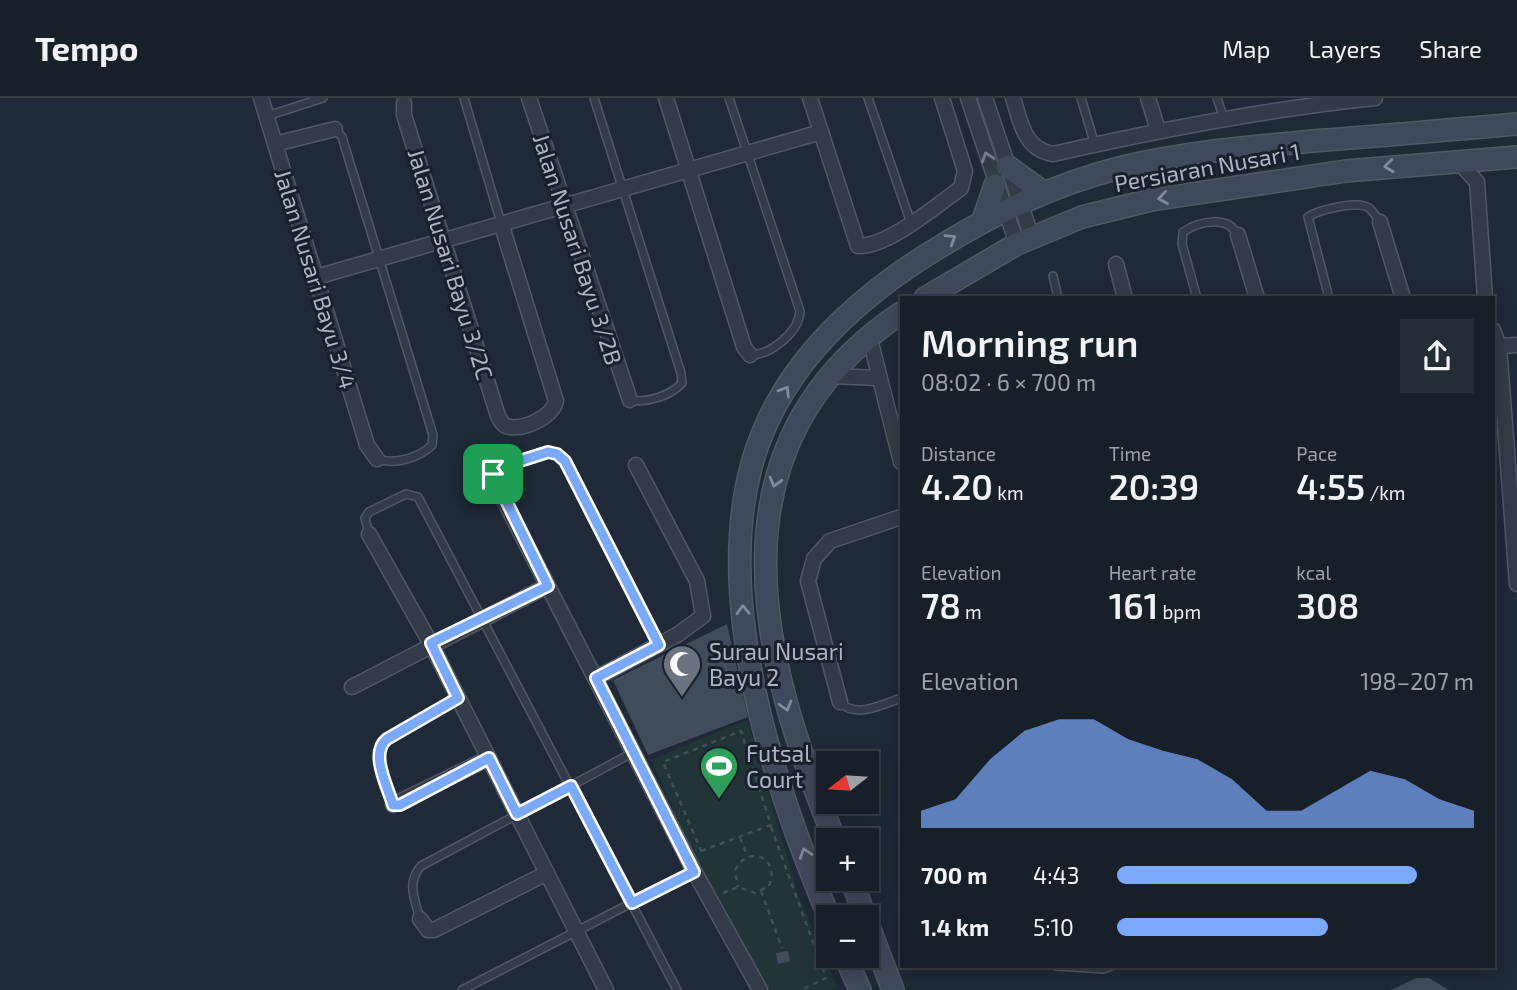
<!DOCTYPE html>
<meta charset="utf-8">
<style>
:root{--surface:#171f29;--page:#242c35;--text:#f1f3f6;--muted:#9ea2a8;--line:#363d46;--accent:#7ba9fb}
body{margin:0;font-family:"Exo 2",sans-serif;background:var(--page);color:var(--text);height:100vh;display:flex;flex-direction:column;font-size:26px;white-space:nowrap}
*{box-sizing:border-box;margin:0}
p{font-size:23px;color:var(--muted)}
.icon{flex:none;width:38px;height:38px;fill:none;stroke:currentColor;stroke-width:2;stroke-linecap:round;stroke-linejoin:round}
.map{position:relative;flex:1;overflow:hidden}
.sheet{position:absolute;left:900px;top:198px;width:595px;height:672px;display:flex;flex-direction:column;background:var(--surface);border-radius:0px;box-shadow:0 4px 18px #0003,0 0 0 2px var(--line)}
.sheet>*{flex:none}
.needle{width:46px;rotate:253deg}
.fabs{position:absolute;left:816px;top:653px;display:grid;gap:14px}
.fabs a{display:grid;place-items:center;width:63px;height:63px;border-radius:0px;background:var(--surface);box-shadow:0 4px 18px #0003,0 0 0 2px var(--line);font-size:35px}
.pin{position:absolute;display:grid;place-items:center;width:60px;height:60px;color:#fff;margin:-30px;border-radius:14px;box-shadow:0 4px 10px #0006}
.round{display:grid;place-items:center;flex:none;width:74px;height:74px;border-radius:0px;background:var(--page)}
.headline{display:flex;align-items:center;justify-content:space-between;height:119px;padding:0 21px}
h1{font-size:38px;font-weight:600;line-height:52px}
.figures{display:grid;grid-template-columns:repeat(3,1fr);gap:10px;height:119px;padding:7px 21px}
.figures div{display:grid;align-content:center}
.figures b{font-size:35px;font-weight:600}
.figures small{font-size:19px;font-weight:400}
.figures p{font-size:19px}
.chart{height:196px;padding:14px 21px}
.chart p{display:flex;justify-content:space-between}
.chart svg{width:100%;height:126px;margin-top:7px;fill:var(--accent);opacity:.7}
ul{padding:0 21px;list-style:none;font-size:23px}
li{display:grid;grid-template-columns:112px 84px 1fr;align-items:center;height:52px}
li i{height:18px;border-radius:9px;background:var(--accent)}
header{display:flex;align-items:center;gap:42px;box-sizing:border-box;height:98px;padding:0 35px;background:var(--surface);border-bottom:2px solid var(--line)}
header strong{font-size:33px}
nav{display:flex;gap:38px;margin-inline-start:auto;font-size:24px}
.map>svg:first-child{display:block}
.green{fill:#213538}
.building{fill:#404b5c}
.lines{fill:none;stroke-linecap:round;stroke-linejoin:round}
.lane-casing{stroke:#505866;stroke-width:10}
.street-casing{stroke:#505866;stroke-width:17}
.secondary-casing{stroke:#505866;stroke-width:24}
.path{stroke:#3e5256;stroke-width:2.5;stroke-dasharray:5 5;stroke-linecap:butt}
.lane{stroke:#323b47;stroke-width:7}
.street{stroke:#323b47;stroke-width:14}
.secondary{stroke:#40495b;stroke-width:21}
.oneway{stroke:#757e8c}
.oneway2{stroke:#818a9b}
.route-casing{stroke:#fff;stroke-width:14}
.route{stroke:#7ba9fb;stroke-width:9}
.labels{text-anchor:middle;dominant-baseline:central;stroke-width:6;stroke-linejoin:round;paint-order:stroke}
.street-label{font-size:23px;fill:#acb5c5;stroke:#18202c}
.poi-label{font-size:23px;fill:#acb5c5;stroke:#18202c;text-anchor:start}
</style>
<header>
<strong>Tempo</strong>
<nav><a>Map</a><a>Layers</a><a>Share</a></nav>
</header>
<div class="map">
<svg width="1517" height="892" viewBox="0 0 1517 892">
<rect width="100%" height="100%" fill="#1f2937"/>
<path class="green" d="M747,622L797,793L837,889L831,892H751L651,662Z"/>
<g class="building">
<path d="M727,526L748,619L648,657L613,582Z"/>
<path d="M788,853L790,863L778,866L776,855Z"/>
<path d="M1416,880H1429L1449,892H1391Z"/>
</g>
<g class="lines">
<g class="lane-casing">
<g id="lane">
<path d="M464,0L501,125"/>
<path d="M594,0L681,275L682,285C670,298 648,305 630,302"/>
<path d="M729,0L800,213C799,234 771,257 750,257"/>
<path d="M868,0L911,125"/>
<path d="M1081,0L1095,47"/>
<path d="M1217,0L1224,21"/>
<path d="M267,18L323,0"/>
<path d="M335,31L342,39L433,337L432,347C419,360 395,367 377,361"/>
<path d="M1053,178L1058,200"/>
<path d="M1197,200L1182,146L1183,134C1199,123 1229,117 1237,137"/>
<path d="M1329,200L1308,119C1318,112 1358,102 1369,110C1373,113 1377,120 1380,124"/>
<path d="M495,385L493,376C502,361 541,353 557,356L565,363L659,547"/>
<path d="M369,436L365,420L369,414L406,396L418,399L677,892"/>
<path d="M840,605C858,620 881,607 901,600"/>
<path d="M393,707L378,655L380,646L458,600"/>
<path d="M420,821C415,802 406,785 421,768L634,654"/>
<path d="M1056,868L1104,871L1111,868"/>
<path d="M462,892L694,773"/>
</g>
</g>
<g class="street-casing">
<g id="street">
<path d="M261,0L367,347L377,361"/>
<path d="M529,0L630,302"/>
<path d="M666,0L744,249L750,257"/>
<path d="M810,0L858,148C888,149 937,107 961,90L965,73L942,0"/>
<path d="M968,0L1017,146"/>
<path d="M985,0L1032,140"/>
<path d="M1013,0C1021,25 1024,51 1053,56C1159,32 1266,11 1375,0"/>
<path d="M1148,0L1158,32"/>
<path d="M404,5V17L498,318C501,323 503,329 510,329C526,331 552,319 556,303L501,125"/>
<path d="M275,46L335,31"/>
<path d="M1457,62L1477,84L1485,200"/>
<path d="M1380,124L1403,200"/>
<path d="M1238,137L1257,200"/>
<path d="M1116,166L1125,200"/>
<path d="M316,179L821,34"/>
<path d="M1493,232L1499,248L1517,486"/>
<path d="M870,241L901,364"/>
<path d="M1499,248L1517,247"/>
<path d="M832,278L878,280"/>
<path d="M495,385L694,773L760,892"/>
<path d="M369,436L431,546L606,892"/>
<path d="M596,580L677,537L703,518L697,483L636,367"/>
<path d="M352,589L547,488"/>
<path d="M840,604L808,483L814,461L830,443L901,419"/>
<path d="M393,707L489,660"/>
<path d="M420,821L428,832H434L547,775"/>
</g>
</g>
<g class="secondary-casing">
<g id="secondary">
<path d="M1007,68L1043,94"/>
<path d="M983,122L995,87"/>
<path d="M925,200L1017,146L1082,119L1151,102L1346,73L1517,59"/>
<path d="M835,742C758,558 705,347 901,215"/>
<path d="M851,780L865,819"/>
<path d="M829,819C774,688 712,503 753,362C779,273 850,206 925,158C988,118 1051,87 1123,69C1185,54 1250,49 1313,43C1381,38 1449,32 1517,26"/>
<path d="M866,821L893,892"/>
<path d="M845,858L860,892"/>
</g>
</g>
<g class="path">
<path d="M771,729L826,880L801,892"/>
<path d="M740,740L748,759"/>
<path d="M701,753L771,727L741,633L663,664L703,757"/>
<path d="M761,793L782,850"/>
<path d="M723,795L738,789L755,795L769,788C781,758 746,746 735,773L738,789"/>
</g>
<use href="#lane" class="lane"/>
<use href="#street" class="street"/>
<use href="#secondary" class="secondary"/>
</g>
<defs><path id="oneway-chevron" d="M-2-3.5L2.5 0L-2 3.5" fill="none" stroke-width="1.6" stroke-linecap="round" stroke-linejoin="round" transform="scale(1.75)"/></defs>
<use class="oneway" href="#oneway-chevron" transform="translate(987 59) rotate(-108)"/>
<g class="oneway2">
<use href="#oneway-chevron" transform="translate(1389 68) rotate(174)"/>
<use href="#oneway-chevron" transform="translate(1163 100) rotate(171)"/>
<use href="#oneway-chevron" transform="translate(951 141) rotate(-32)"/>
<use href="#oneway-chevron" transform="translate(785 293) rotate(-59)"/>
<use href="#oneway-chevron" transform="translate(775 384) rotate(106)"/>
<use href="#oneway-chevron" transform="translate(743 512) rotate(-92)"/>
<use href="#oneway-chevron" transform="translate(786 608) rotate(74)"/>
<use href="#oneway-chevron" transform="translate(805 755) rotate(-109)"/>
</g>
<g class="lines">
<g class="route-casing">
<path id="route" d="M548,354L557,356L565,363L659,547L596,580L694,774L632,805L571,688L517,716L489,660L400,707H393C388,689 369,655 387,641L458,600L431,545L548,488L493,376L498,370Z"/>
</g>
<use href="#route" class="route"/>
</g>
<defs>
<g id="mosque-pin" transform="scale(2.0125)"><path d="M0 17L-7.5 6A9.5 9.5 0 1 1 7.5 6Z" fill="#6b7280" stroke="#18202c"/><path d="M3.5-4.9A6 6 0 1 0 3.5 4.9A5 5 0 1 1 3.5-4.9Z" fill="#fff"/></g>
<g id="stadium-pin" transform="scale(2.0125)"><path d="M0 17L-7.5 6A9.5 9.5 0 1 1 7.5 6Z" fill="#2e9e5b" stroke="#18202c"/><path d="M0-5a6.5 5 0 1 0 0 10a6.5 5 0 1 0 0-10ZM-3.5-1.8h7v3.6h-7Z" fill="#fff"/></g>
</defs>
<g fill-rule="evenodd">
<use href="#mosque-pin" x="682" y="566"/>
<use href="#stadium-pin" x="719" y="668"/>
</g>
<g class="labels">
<g class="street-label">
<text transform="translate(1207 69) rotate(-10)">Persiaran Nusari 1</text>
<text transform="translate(578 151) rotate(72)">Jalan Nusari Bayu 3/2B</text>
<text transform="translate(451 166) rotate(73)">Jalan Nusari Bayu 3/2C</text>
<text transform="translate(316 181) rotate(73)">Jalan Nusari Bayu 3/4</text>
</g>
<g class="poi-label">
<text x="709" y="553">Surau Nusari<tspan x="709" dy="26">Bayu 2</tspan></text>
<text x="746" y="655">Futsal<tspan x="746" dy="26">Court</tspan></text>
</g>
</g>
</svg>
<div class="fabs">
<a><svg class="needle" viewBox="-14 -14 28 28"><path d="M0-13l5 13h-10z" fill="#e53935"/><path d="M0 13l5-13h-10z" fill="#9ea2a8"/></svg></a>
<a>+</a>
<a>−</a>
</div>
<div class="pin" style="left:493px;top:376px;background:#1e9e55"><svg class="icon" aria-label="arrive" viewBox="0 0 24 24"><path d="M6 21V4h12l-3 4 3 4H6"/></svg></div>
<section class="sheet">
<div class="headline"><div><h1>Morning run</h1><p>08:02 · 6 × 700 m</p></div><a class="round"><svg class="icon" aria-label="share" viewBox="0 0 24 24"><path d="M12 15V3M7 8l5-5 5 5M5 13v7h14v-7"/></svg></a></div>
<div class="figures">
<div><p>Distance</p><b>4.20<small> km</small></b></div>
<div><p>Time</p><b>20:39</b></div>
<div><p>Pace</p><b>4:55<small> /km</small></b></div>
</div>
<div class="figures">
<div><p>Elevation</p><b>78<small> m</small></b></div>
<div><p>Heart rate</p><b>161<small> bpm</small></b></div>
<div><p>kcal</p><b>308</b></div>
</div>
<div class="chart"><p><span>Elevation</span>198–207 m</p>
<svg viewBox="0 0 160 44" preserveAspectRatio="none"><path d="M0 44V38L10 34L20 20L30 10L40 6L50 6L60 13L70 17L80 20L90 27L100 38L110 38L120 31L130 24L140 27L150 34L160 38V44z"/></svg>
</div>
<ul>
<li><b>700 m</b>4:43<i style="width:84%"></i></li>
<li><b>1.4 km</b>5:10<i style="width:59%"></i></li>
</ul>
</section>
</div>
